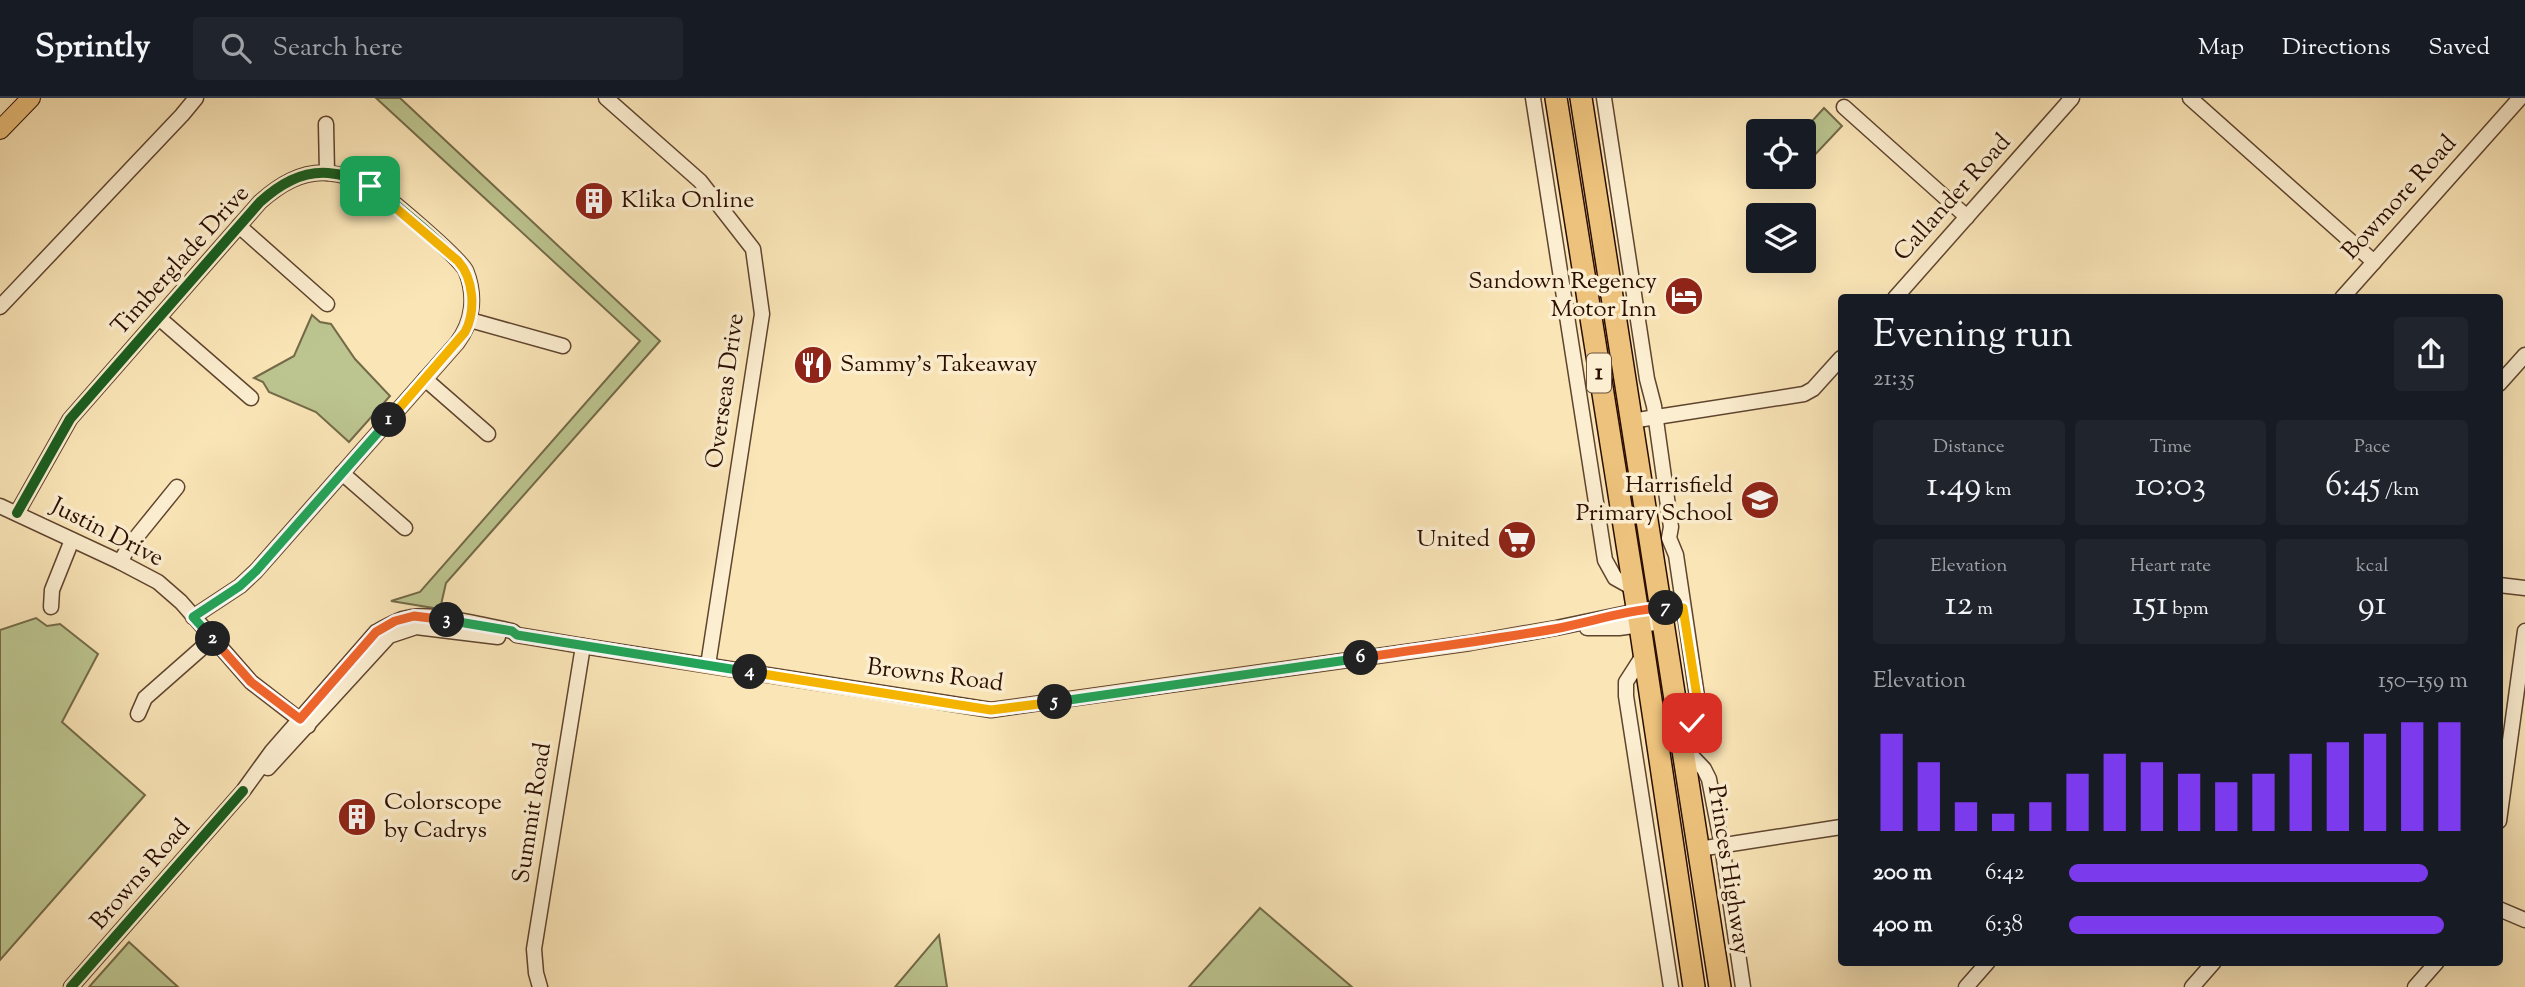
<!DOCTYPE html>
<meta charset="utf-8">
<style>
:root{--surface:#171b24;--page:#20242c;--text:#f1f3f6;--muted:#9ea1a6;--line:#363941;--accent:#7c3aed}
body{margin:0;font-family:"Sorts Mill Goudy",serif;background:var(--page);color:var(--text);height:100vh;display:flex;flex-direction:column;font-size:26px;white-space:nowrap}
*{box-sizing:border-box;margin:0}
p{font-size:23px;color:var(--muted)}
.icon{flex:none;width:38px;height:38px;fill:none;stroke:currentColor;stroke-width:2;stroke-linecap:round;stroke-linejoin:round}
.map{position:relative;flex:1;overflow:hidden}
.sheet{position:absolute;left:1838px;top:196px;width:665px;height:672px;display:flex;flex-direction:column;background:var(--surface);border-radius:7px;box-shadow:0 7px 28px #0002}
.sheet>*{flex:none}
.fabs{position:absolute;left:1746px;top:21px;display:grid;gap:14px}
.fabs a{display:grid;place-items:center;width:70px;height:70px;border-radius:7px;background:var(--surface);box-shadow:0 7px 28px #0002;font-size:35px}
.pin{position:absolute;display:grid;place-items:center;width:60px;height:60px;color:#fff;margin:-30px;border-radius:14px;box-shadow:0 4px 10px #0006}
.km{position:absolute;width:35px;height:35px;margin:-18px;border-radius:50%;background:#222;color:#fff;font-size:19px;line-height:35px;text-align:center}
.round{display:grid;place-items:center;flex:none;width:74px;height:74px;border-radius:7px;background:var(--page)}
.headline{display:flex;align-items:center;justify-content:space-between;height:119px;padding:0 35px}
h1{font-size:38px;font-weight:600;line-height:52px}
.metrics{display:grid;grid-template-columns:repeat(3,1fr);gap:10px;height:119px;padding:7px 35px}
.metrics div{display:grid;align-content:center;border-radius:7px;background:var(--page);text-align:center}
.metrics b{font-size:35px;font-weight:600}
.metrics small{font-size:19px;font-weight:400}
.metrics p{font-size:19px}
.chart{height:196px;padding:14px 35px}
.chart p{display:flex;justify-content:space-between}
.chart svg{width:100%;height:126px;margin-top:7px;stroke:var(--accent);stroke-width:6}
ul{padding:0 35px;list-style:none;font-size:23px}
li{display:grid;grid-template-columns:112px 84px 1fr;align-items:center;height:52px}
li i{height:18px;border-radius:9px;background:var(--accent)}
header{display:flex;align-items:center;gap:42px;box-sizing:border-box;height:98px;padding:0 35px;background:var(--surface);border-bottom:2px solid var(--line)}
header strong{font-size:33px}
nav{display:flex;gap:38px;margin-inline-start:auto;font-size:24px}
.search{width:490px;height:63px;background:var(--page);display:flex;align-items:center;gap:18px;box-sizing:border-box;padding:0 24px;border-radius:7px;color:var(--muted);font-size:26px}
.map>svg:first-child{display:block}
.green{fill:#bcc590;stroke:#746a48;stroke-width:2}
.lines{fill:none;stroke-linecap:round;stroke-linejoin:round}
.minor-casing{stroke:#5f442e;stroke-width:17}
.major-casing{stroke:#2b0e00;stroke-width:20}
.highway-casing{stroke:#2b0e00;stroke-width:24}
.minor{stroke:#fceed0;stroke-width:14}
.major{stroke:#edc27c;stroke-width:18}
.highway{stroke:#edc27c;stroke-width:21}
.cycleway-casing{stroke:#fceed0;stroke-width:15}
.cycleway{stroke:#1b5e20;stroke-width:10}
.split-1-casing{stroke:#fff;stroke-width:14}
.split-2-casing{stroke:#fff;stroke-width:14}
.split-3-casing{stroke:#fff;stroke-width:14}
.split-4-casing{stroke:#fff;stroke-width:14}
.split-5-casing{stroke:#fff;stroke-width:14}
.split-6-casing{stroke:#fff;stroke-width:14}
.split-7-casing{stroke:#fff;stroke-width:14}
.split-8-casing{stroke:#fff;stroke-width:14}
.split-1{stroke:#f5b400;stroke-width:9}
.split-2{stroke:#22a559;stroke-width:9}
.split-3{stroke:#f0652b;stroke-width:9}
.split-4{stroke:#22a559;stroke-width:9}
.split-5{stroke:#f5b400;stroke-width:9}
.split-6{stroke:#22a559;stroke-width:9}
.split-7{stroke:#f0652b;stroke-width:9}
.split-8{stroke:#f5b400;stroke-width:9}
.labels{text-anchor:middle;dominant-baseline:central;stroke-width:7;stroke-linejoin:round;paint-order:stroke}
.shield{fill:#fceed0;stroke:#6a513e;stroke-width:2}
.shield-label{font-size:23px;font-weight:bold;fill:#2b0e00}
.street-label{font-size:24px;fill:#2b0e00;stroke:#fceed0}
.poi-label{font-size:24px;fill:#2b0e00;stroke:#fceed0;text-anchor:start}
</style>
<header>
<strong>Sprintly</strong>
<div class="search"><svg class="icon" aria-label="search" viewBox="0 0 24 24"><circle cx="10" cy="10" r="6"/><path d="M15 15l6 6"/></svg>Search here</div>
<nav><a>Map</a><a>Directions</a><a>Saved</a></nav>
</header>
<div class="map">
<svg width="2525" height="889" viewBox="0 0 2525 889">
<rect width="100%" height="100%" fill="#fae5b7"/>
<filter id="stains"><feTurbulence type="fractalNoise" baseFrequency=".00286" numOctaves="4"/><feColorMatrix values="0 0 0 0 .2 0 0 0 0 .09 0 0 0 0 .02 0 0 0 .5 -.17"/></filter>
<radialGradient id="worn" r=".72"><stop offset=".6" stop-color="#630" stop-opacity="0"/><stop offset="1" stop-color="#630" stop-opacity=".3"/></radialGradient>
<g class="green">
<path d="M376,0H400L660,243L446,485L440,511L391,503L420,494L640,243Z"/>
<path d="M1824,10L1842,28L1810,62L1804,57L1803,33Z"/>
<path d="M312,217L320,224L331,226L355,261L390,298L349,344L316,314L269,294L263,284L254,280L294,258Z"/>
<path d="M36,520L47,528L60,526L98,556L62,624L145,697L0,862V532Z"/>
<path d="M1260,810L1352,889H1189Z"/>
<path d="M939,837L947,889H895Z"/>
<path d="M129,844L178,889H89Z"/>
</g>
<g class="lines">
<g class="minor-casing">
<g id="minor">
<path d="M606,0L700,83L753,151L762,216L708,567"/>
<path d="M1533,0L1605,462L1615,480L1633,490"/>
<path d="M1604,0L1647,281L1654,308L1671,429L1669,440L1676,457L1698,605V612L1682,644"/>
<path d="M2190,0L2374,164"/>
<path d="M1844,9L1967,119"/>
<path d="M326,26L327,75"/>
<path d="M239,128L327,206"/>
<path d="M1895,200L2072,0"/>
<path d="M2342,200L2520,0"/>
<path d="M0,209L182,17L196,0"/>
<path d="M159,220L251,300"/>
<path d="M470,222L563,248"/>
<path d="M425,281L488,336"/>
<path d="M2499,286L2525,257"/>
<path d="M1631,323L1804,296L1813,291L1841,260"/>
<path d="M342,375L405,430"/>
<path d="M0,408L120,464L158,484L181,504L251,584L308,628"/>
<path d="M17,415L70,321L260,104C279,87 301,73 328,75C342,76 357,81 369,87C385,96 459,159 466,173C476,198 473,224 457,245L256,473L240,488L193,519"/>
<path d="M120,464L130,447L177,389"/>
<path d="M2499,487L2525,490"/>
<path d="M51,509L52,492L72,442"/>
<path d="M1587,530H1619L1662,524"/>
<path d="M1644,556L1626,584V598L1671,889"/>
<path d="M138,616L145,600L212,541"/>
<path d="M1682,648L1704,671L1709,681L1722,748L1743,889"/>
<path d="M268,670L389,538L416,529L498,539"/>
<path d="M2499,723L2525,533"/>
<path d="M1699,751L1841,729"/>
<path d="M2499,811L2525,822"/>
<path d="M71,889L243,693L272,653L376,534C387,528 398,521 412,519C435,515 487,528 512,533L517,537L583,548L991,612L1470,545L1556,530L1637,513L1683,510"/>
<path d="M540,889L536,875L534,851L583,548"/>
<path d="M1966,889L1988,864"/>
<path d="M2192,889L2214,864"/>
<path d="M2415,889L2437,864"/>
</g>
</g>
<g class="major-casing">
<path id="major" d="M0,32L31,0"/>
</g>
<g class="highway-casing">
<g id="highway">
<path d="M1556,0L1640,528L1694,889"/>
<path d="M1581,0L1720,889"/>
</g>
</g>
<use href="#minor" class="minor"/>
<use href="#major" class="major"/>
<use href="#highway" class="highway"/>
<g class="cycleway-casing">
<g id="cycleway">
<path d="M17,415L70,321L260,104C279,87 301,73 328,75C342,76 357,81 369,87C385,96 459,159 466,173C476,198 473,224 457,245L256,473L240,488L193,519"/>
<path d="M517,537L916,602L991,612L1470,545L1556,530"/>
<path d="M71,889L243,693"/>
</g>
</g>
<use href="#cycleway" class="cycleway"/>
</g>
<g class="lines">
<g class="split-1-casing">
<path id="split-1" d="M370,88L458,163C474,181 476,213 465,234L389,322"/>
</g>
<g class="split-2-casing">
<path id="split-2" d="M213,541L193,519L240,488L256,473L389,322"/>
</g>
<g class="split-3-casing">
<path id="split-3" d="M213,541L251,584L300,621L376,534L395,523L414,518L447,522"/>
</g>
<g class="split-4-casing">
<path id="split-4" d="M447,522L512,533L517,537L750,574"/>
</g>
<g class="split-5-casing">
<path id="split-5" d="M750,574L991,612L1055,604"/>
</g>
<g class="split-6-casing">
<path id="split-6" d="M1055,604L1361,560"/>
</g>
<g class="split-7-casing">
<path id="split-7" d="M1361,560C1426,550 1490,542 1554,531C1591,524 1628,511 1666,510"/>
</g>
<g class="split-8-casing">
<path id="split-8" d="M1666,510H1683L1698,605L1692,625"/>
</g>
<use href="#split-1" class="split-1"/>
<use href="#split-2" class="split-2"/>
<use href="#split-3" class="split-3"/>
<use href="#split-4" class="split-4"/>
<use href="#split-5" class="split-5"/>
<use href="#split-6" class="split-6"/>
<use href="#split-7" class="split-7"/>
<use href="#split-8" class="split-8"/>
</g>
<defs>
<g id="building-disc" transform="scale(2.0125)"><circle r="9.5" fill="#8f2418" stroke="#fceed0"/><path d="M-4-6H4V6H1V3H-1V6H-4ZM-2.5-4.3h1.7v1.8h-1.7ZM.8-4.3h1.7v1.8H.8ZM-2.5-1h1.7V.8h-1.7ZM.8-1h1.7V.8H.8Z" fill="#fff"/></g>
<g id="hotel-disc" transform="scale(2.0125)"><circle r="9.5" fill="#8f2418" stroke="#fceed0"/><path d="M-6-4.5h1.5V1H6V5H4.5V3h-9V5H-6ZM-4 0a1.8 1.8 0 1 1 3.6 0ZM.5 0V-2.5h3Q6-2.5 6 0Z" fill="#fff"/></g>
<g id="restaurant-disc" transform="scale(2.0125)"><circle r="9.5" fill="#8f2418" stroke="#fceed0"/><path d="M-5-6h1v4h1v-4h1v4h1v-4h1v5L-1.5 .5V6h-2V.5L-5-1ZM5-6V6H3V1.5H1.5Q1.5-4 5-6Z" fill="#fff"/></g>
<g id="school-disc" transform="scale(2.0125)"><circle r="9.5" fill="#8f2418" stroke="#fceed0"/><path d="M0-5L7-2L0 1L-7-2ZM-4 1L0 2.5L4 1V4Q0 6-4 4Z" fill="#fff"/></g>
<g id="supermarket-disc" transform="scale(2.0125)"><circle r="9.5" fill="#8f2418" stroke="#fceed0"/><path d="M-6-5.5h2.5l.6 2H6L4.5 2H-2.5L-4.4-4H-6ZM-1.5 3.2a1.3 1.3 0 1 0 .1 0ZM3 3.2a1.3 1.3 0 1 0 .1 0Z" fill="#fff"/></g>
</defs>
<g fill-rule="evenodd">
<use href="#building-disc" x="594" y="103"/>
<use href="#hotel-disc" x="1684" y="198"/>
<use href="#restaurant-disc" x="813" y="267"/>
<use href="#school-disc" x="1760" y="402"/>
<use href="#supermarket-disc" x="1517" y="442"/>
<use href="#building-disc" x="357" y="719"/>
</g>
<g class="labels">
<rect class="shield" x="1587" y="255.5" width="24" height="39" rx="5"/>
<g class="shield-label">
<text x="1599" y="275">1</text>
</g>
<g class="street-label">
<text transform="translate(1953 100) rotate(-48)">Callander Road</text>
<text transform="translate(2400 100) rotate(-48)">Bowmore Road</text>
<text transform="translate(181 163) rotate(-48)">Timberglade Drive</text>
<text transform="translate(726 293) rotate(-82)">Overseas Drive</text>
<text transform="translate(107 435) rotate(27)">Justin Drive</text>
<text transform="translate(935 578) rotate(7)">Browns Road</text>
<text transform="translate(533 715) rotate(-81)">Summit Road</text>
<text transform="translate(1728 772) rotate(81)">Princes Highway</text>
<text transform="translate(141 777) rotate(-49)">Browns Road</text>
</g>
<g class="poi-label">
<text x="621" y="103">Klika Online</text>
<text x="1657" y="184" text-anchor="end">Sandown Regency<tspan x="1657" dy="28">Motor Inn</tspan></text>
<text x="840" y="267">Sammy's Takeaway</text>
<text x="1733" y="388" text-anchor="end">Harrisfield<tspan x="1733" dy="28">Primary School</tspan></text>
<text x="1490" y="442" text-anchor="end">United</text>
<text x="384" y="705">Colorscope<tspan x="384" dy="28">by Cadrys</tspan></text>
</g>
</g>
<rect width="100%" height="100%" filter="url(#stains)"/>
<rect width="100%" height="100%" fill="url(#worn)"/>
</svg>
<div class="fabs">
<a><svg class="icon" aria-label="locate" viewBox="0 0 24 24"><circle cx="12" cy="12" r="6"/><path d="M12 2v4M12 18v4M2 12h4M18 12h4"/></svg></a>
<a><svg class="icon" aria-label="layers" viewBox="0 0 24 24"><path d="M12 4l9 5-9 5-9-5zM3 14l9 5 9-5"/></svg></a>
</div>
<div class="pin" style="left:370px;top:88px;background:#1e9e55"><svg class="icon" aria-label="arrive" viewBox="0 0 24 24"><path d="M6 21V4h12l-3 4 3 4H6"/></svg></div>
<div class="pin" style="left:1692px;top:625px;background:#d93025"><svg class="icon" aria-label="check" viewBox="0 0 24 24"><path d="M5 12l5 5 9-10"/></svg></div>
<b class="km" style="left:389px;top:322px">1</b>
<b class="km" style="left:213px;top:541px">2</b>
<b class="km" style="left:447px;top:522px">3</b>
<b class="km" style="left:750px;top:574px">4</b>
<b class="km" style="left:1055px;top:604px">5</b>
<b class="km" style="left:1361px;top:560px">6</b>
<b class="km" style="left:1666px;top:510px">7</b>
<section class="sheet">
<div class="headline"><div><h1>Evening run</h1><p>21:35</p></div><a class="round"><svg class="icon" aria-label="share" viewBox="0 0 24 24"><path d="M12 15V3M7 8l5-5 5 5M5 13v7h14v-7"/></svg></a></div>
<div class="metrics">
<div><p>Distance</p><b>1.49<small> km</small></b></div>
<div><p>Time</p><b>10:03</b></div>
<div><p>Pace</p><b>6:45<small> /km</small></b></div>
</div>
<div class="metrics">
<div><p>Elevation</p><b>12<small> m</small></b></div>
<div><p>Heart rate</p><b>151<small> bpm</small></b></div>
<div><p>kcal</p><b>91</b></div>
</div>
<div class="chart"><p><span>Elevation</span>150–159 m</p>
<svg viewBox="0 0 160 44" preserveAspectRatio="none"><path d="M5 44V10M15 44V20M25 44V34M35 44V38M45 44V34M55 44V24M65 44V17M75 44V20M85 44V24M95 44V27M105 44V24M115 44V17M125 44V13M135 44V10M145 44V6M155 44V6"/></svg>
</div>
<ul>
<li><b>200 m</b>6:42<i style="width:90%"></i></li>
<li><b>400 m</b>6:38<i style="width:94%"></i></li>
</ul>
</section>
</div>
